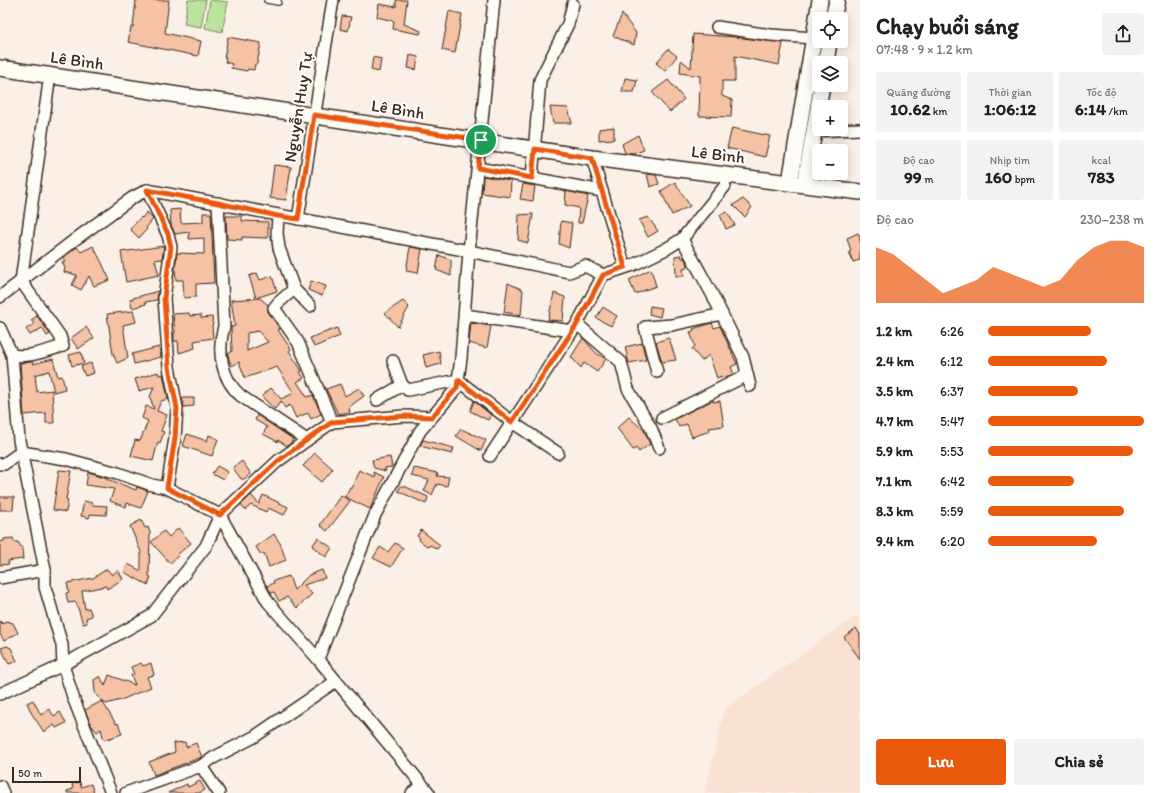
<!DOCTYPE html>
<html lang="vi">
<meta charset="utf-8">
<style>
:root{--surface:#fff;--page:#f2f2f2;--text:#202124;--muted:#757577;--accent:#ea580c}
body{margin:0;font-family:Itim,sans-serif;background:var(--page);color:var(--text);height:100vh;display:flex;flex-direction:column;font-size:15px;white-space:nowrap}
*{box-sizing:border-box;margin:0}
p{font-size:13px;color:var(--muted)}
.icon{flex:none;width:22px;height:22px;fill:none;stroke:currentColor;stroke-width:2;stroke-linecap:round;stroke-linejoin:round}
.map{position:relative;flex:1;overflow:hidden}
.drawer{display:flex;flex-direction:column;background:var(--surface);width:300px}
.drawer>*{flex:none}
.buttons{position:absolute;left:812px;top:12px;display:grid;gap:8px}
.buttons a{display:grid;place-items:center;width:36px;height:36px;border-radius:4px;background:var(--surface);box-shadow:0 2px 10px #0003;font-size:20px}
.scale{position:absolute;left:12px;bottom:10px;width:69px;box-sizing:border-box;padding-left:4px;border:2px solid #3b2a1e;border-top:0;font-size:11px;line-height:14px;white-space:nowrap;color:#3b2a1e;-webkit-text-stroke:3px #fdfcf7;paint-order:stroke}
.pin{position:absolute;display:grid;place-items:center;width:34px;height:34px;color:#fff;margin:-17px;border:2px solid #fff;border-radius:50%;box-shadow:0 1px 4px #0007}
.round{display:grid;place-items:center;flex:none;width:42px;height:42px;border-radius:4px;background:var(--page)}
.head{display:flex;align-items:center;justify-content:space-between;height:68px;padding:0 16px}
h1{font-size:22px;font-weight:700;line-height:30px}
.figures{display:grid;grid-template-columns:repeat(3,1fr);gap:6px;height:68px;padding:4px 16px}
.figures div{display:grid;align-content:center;border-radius:4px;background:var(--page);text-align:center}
.figures b{font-size:17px;font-weight:700}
.figures small{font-size:11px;font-weight:400}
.figures p{font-size:11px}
.chart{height:112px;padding:8px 16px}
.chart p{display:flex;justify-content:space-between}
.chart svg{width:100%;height:72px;margin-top:4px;fill:var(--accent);opacity:.7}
.primary-button{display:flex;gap:8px;margin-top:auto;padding:8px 16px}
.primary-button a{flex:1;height:46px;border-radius:4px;background:var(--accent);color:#fff;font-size:16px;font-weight:700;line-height:46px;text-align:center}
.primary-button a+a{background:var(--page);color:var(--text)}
ul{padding:0 16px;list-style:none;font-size:13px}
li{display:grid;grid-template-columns:64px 48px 1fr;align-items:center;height:30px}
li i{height:10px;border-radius:5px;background:var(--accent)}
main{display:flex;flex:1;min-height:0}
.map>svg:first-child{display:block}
.built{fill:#f9e2d3}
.green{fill:#bce39e;stroke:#7c865e}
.building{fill:#f5c2a5;stroke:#3b2a1e;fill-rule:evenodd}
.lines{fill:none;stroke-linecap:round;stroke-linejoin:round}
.lane-casing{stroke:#3b2a1e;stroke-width:8}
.street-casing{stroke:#3b2a1e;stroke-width:14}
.secondary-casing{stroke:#3b2a1e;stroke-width:18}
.lane{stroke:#fdfcf7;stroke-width:5.5}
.street{stroke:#fdfcf7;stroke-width:11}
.secondary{stroke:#fdfcf7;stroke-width:15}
.route-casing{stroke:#fff;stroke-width:8}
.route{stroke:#ea580c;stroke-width:5}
.labels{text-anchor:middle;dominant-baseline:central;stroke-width:4;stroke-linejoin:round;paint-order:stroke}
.street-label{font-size:17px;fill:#3b2a1e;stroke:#fdfcf7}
</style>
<main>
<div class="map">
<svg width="860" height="793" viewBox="0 0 860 793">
<rect width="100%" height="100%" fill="#fbf0e7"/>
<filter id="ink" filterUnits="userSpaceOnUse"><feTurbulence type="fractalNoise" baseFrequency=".025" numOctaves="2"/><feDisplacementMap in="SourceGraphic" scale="8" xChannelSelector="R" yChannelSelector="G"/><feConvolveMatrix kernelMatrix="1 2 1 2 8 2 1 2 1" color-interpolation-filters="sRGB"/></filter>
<g filter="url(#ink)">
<path class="built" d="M857,615L860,620V793H705L724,709Z"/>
<g class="green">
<path d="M188,0H206L201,27L184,24Z"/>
<path d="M210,0L228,2L222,32L205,28Z"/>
</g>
<g class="building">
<path d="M136,0H169L165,33L201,41L198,56L128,42L131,27H133Z"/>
<path d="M396,0H407L404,24L421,31L420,34L393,29L394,21L377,17L379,4L396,7Z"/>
<path d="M449,11L462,14L455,53L442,50Z"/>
<path d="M622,14L636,33L634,45L613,36Z"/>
<path d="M342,16L351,17L348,31L340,29Z"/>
<path d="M693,34L735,37L783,43L779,65L735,56V81H722V96L732,100L731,117L699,116L700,76L680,73L681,60L691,68Z"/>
<path d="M228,37L261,43L257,64H255L254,70L248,69L247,71L231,68L232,64L225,62L226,58H224Z"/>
<path d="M668,49L677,56L665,71L656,63Z"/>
<path d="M410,55L418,57L416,70L408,68Z"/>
<path d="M373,57L381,59L379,72L371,70Z"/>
<path d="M625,78L637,80L634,92H622Z"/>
<path d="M668,80L684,99L670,112L652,92Z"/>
<path d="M550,107L568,108L572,123H553Z"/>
<path d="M614,127V139L599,140V129Z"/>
<path d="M732,128L770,136L765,157L727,148Z"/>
<path d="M638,135L644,150L633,154L625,153L622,144Z"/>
<path d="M274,165L291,167L286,200L270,198Z"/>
<path d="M647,174L656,175L659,184L650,187Z"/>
<path d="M483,176L511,181L510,197L482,193Z"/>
<path d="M675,182L690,206L672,215L661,191Z"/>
<path d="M523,184L535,186L533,201L520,199Z"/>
<path d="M566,191L588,196L582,223H578L579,208L565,205Z"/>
<path d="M743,199L752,207L745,217L733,205Z"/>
<path d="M180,209L181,223L203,222V213H211L214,283L196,284V297L184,298L183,280H176L175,269L177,253L204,254V238L189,239V232L175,234L171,225L170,210Z"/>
<path d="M147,212L153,219L146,228L147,229L139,238L130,229L141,217L142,218Z"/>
<path d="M727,212L735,225L726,229L720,215Z"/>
<path d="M533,214L528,243L518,240L519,215Z"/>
<path d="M226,216H242V221L268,222V238L242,237V240L227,239Z"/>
<path d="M648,217L658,231L648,237L639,220Z"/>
<path d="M561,221L572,223L569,248L559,244Z"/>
<path d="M858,233L860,238V260L853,262L849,252L851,251L847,238Z"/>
<path d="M93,246L99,257L110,280L94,286L89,276L81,290L72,285L77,275L64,272L65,268L62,262L65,261L63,258L77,247L81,252Z"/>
<path d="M164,246L162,259L155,260L159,275L126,282L121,252Z"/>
<path d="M410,247L422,249L418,273L406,271Z"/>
<path d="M439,255L451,260V276L436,270Z"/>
<path d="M681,255L682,258H684L686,261L687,268L683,269L684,276H676L675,256Z"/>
<path d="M651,269L656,286L635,294L629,280Z"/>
<path d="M257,273L260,280L272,276L277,291L256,298L249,276Z"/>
<path d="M311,281L326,286L322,296L308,290Z"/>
<path d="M508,283L523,290L521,315L504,312Z"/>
<path d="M158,291L157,300L145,302L146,304L132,308L130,299Z"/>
<path d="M554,293L565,297L563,321L548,320Z"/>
<path d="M260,298L268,305V312L280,329L278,330L291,349L289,351L302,371L300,372L304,378L297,382L307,397L313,395L321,414L311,419L308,413L296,418L290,405L285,408L281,401L275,409L266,401L262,396L271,388L281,399L294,393L277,367L245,378L239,362L232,366L229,360L228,354L232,351L231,327L235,326L231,300ZM258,331L268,342L247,351V333Z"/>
<path d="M403,301L409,307L398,327L385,313Z"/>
<path d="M650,306L662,308L660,317L649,314Z"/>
<path d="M603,307L617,316L611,326L596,318Z"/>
<path d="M133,311L136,322L123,325L128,358L117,363L113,354L107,314Z"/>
<path d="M189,313L190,316L201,315V318L212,317L213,324L212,325L213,338L194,341L195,348L179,353L178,341H174V333H175L173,314Z"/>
<path d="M37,316L50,334L47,336L42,328L30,335L26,329L34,324L31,320Z"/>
<path d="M471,323L491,326L487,348L469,343Z"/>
<path d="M712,323L714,328L720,326L737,364L731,367L734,374L721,378V376L717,378L709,355L702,361L692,349L695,346L690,332L694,331L693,329Z"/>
<path d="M86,327L94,338L78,349L71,338Z"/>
<path d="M337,328L340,336L314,347L310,338Z"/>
<path d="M583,338L596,353L606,359L597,372L584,363L581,368L571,357Z"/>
<path d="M669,338L676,360L662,362L656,342Z"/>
<path d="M642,343L646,360L629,363L625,347Z"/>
<path d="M159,347L161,357L134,364L132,354Z"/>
<path d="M439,351L441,364L426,368L423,355Z"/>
<path d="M81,352L84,363L72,366L69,355Z"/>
<path d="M53,359L58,377L62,376L65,389L54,392L49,371L35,375L37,392L52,390L54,423H46V413L24,415L20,363L33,362V364Z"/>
<path d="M91,363L94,373L85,376L81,366Z"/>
<path d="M158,372L159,375L163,374L168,399L161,401L157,411L167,415L161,431L164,432L160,443L158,442L153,461L131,456L135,440L140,441L148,421L142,418L146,406L154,409L150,397L154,387L139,391L135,379Z"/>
<path d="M340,384L345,396L359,388L364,396L349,407L350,412L338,414L326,389Z"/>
<path d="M182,398H194V406L184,407Z"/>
<path d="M713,400V402L720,401L724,426L709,428L710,431L692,437L687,424L679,427L675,419Z"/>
<path d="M474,401L491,415L488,420L470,411Z"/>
<path d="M257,415L293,439L290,444L287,446L278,440V442L263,434L267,427L255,420Z"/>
<path d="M629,417L642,429L643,428L650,444L639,452L636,448L633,450L617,428Z"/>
<path d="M461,429L486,440L481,451L456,436Z"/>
<path d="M187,434L207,441L209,435L218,439L212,456L183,446Z"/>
<path d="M423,440L454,448L452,454L420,446Z"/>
<path d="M315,453L333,469L322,482L303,466Z"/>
<path d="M390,457L392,467L385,468L386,471L374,468L372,460Z"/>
<path d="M242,461L251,474L244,479H241L233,468Z"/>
<path d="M217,466L228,472L223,480L212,474Z"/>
<path d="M414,468L438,473L437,476L449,477L447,486L437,484L432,495L424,491L429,480L412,476Z"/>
<path d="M59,470L71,471L66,499L68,500L66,512L53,510Z"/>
<path d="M359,470L375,477L374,472L384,477L370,509L345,497L350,487H352Z"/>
<path d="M88,472L108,478V479L136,490L137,487L148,491L141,508L127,503L126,507L110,501L114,489L86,485Z"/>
<path d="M401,486H404L428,497L426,504L398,491Z"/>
<path d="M251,495L259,504L263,495L288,507L284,515L268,508L266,512L251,505L245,510L241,505Z"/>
<path d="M341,495L350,501L327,531L320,525Z"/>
<path d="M0,497H14L13,510H0Z"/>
<path d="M84,501L92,503V505L107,506L106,515L90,514L89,518L81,516Z"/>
<path d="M141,520L145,528L148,527L150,533L149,576L151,577L148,585L124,572L128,564L141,571V552L130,526Z"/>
<path d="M178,528L191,543L178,554L179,555L170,563L151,542L164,531L169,537Z"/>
<path d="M421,530L440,545L437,549L430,545L428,547L419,540L420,538L417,536Z"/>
<path d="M274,534L280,543L286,560L269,567L264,553L261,555L256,547Z"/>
<path d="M13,538L14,542H18L22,548L23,559L8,561L9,564L0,565V542L4,541V539Z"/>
<path d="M318,538L332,548L326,557L312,546Z"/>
<path d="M395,543L403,548L391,567L373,558L380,547L388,552Z"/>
<path d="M107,569L112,575L118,570L123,579L107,589L106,586L82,591L85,609L89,608L92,616L86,618L87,623L83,624L76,602L68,603L66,593L69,592L67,583L93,578Z"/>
<path d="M322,570L325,578L304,585L312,594L297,608L287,597L279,601L274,592L271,593L267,586L274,583L273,581L289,576L294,590L309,575Z"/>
<path d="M0,621L3,624L6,621L13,623L18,633L4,641L0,634Z"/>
<path d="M856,628L860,634V659L844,637Z"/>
<path d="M7,646L11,648L17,661L9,664L1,648Z"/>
<path d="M141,663L143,666L151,663L154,675L147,677L151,687L121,700L106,704L95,693L94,680L100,676L105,686L109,675L135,685L131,675L134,674L131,667Z"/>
<path d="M33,700L41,715L49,709L54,716L60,712L66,723L56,728L54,725L44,732L32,714L27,703Z"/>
<path d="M102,701L116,724L118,723L122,734L104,740L101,729L97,732L91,725L85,710Z"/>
<path d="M185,742L186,747L196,743L202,757L154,775L149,762L175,752L174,743Z"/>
<path d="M200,781L205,790L199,793H168L187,784L188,787Z"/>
<path d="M80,782L81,787L91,784L94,793H67V791L73,789L72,784Z"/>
</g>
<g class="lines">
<g class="lane-casing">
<path id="lane" d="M267,0L278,2V0"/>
</g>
<g class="street-casing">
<g id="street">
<path d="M717,27L771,35L814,38"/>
<path d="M813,131L860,129"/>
<path d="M592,158L625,267"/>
<path d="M478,168L602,191"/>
<path d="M532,178L540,80L568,24L573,4"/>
<path d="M147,190L168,235L171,247L164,298L169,367L177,408L175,438L167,488L220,515L268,602L318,659L429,793"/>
<path d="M218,203L224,326C217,350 221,379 241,396L307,440"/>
<path d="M278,216L277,233L279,248L294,289L310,306"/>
<path d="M298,219L333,0"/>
<path d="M682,239L713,296L743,357L750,386"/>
<path d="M294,289L278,303L274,308L298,342L332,422"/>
<path d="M0,297L77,238L132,198L147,190L469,251L569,272L585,266L603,275L633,265L666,249L682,239L725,186"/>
<path d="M465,315L572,331"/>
<path d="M577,324L621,362L628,389L651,428L659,448"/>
<path d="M0,328L12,355L19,440L45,570V587L62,645L63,665L74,700L111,793"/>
<path d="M12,355C29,358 46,351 63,346L60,336L21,281L50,75"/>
<path d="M393,361L402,385L408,390L458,380L512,422L558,453"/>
<path d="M657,372L645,327L672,325L722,314"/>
<path d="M377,400L402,385"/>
<path d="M662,418L747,375"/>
<path d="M490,456L577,324L603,275"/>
<path d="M0,464H4L21,452L66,459L118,473L152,485L167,488"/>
<path d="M0,578L45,570"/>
<path d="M318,659L375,515L420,431L457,388L461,358L469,251L494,0"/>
<path d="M0,694L63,665L151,616L206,546L220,515L278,461L332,422L404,416L432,417"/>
<path d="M201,766L219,793"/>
<path d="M0,786L3,793"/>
<path d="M126,793L201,766L213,758L254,737L336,681"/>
<path d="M412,793L423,786"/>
</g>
</g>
<g class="secondary-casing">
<g id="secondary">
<path d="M833,19L837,0"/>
<path d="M826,63L829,41"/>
<path d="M0,68L592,158L860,192"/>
<path d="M790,182L820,0"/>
<path d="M805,184L822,85"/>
</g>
</g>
<use href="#lane" class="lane"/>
<use href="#street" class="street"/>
<use href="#secondary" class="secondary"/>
</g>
</g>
<g class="lines" filter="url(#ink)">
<g class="route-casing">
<path id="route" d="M314,115L481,140L478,168L532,178L535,149L592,158L625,267L603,275L577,324L512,422L458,380L457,388L432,417L404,416L332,422L278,461L220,515L167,488L175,438L177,408L169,367L164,298L171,247L168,234L147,190L218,203L278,216L298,219Z"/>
</g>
<use href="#route" class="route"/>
</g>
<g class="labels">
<g class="street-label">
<text transform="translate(77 60) rotate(8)">Lê Bình</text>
<text transform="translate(298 107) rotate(-81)">Nguyễn Huy Tự</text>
<text transform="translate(398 109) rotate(9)">Lê Bình</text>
<text transform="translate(718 154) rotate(7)">Lê Bình</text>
</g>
</g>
</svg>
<div class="buttons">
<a><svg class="icon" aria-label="locate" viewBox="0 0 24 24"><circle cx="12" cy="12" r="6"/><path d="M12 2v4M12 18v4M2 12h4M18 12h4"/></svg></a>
<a><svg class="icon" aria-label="layers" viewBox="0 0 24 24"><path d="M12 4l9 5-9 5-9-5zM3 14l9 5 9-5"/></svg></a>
<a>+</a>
<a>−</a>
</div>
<div class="scale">50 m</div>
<div class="pin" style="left:481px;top:140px;background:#1e9e55"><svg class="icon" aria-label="arrive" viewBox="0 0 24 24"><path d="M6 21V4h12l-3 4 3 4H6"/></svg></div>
</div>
<section class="drawer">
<div class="head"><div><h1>Chạy buổi sáng</h1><p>07:48 · 9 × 1.2 km</p></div><a class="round"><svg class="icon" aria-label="share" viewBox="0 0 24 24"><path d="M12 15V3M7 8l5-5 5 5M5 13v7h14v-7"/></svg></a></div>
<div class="figures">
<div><p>Quãng đường</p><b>10.62<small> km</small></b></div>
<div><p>Thời gian</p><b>1:06:12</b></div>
<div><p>Tốc độ</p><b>6:14<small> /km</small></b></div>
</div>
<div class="figures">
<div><p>Độ cao</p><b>99<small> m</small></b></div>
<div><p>Nhịp tim</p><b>160<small> bpm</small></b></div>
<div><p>kcal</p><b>783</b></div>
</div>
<div class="chart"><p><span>Độ cao</span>230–238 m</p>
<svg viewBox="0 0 160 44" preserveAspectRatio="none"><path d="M0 44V10L10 14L20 22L30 30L40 38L50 34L60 30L70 22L80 26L90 30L100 34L110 30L120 18L130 10L140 6L150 6L160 10V44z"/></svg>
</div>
<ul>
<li><b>1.2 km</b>6:26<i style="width:66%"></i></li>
<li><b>2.4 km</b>6:12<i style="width:76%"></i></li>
<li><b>3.5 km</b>6:37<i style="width:58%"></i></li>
<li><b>4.7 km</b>5:47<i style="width:100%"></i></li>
<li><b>5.9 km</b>5:53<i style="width:93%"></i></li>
<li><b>7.1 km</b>6:42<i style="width:55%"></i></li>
<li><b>8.3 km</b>5:59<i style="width:87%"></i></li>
<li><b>9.4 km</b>6:20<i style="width:70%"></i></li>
</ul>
<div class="primary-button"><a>Lưu</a><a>Chia sẻ</a></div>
</section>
</main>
